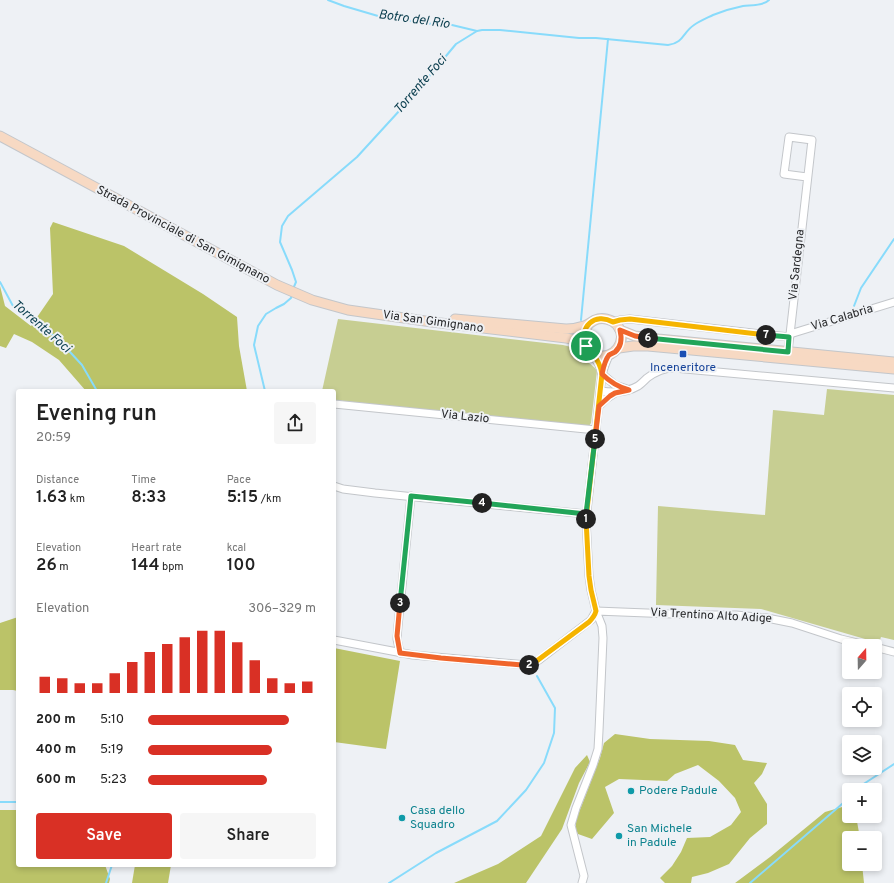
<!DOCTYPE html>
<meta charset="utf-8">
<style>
:root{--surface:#fff;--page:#f6f6f6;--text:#222;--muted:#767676;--accent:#d93025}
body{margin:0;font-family:Overpass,sans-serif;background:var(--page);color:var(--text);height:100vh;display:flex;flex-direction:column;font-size:15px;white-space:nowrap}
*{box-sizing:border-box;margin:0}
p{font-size:13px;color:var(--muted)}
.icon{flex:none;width:22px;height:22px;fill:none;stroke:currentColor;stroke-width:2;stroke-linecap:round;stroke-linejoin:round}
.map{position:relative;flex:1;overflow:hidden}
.sheet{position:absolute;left:16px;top:389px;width:320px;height:478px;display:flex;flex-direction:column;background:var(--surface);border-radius:4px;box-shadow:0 2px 6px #0003}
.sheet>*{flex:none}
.needle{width:26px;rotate:20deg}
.fabs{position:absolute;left:842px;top:639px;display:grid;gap:8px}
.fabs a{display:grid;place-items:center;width:40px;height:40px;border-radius:4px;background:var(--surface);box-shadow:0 2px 6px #0003;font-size:20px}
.pin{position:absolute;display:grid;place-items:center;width:34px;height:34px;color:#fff;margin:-17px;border:2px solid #fff;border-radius:50%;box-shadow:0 1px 4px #0007}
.km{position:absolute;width:20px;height:20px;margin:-10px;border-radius:50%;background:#222;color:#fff;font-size:11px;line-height:20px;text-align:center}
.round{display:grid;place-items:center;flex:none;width:42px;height:42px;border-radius:4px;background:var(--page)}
.summary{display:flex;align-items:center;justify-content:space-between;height:68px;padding:0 20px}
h1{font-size:22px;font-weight:600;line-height:30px}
.metrics{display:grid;grid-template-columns:repeat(3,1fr);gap:6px;height:68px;padding:4px 20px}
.metrics div{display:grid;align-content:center}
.metrics b{font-size:17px;font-weight:600}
.metrics small{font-size:11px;font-weight:400}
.metrics p{font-size:11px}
.chart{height:112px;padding:8px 20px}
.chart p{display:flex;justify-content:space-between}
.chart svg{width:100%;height:72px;margin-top:4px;stroke:var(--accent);stroke-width:6}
.button{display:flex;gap:8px;margin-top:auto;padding:8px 20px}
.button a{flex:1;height:46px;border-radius:4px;background:var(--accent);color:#fff;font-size:16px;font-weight:600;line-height:46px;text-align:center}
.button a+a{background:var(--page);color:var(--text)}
ul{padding:0 20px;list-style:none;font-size:13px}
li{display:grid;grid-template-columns:64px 48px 1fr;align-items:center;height:30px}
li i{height:10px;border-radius:5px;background:var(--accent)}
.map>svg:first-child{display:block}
.green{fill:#c7ce92}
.forest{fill:#bbc368}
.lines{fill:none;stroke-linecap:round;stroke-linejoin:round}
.stream{stroke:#88dbfb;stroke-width:2}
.minor-casing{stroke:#c3c6ca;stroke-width:9}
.secondary-casing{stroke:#c3c6ca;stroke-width:11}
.minor{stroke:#fff;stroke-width:7}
.secondary{stroke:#f7d9c3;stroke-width:9}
.split-1-casing{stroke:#fff;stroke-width:8}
.split-2-casing{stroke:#fff;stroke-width:8}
.split-3-casing{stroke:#fff;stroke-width:8}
.split-4-casing{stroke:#fff;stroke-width:8}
.split-5-casing{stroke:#fff;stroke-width:8}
.split-6-casing{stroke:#fff;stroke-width:8}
.split-7-casing{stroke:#fff;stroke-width:8}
.split-8-casing{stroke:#fff;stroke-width:8}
.split-1{stroke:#f5b400;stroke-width:5}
.split-2{stroke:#f5b400;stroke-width:5}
.split-3{stroke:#f0652b;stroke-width:5}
.split-4{stroke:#22a559;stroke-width:5}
.split-5{stroke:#22a559;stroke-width:5}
.split-6{stroke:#f0652b;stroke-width:5}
.split-7{stroke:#22a559;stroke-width:5}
.split-8{stroke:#f5b400;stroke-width:5}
.transit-dot{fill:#1a4fb4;stroke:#eef1f5;stroke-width:1.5}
.culture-dot{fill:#0f9aa8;stroke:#eef1f5;stroke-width:1.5}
.labels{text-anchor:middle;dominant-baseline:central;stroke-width:4;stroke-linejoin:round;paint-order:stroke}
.street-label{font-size:12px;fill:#252628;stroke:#eef1f5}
.transit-label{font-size:12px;fill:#164399;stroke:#eef1f5}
.culture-label{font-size:12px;fill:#0d838f;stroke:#eef1f5;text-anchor:start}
.water-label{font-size:13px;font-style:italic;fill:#093d4d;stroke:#eef1f5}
</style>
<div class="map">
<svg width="894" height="883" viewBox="0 0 894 883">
<rect width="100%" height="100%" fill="#eef1f5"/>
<g class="green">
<path d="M338,319L563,345L571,347L576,350L582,357L595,368L597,371L591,423L589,426L334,400V391H322Z"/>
<path d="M827,389L894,395V640L881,637L879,643L761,609L656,605L658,506L765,515L773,410L824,415Z"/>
</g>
<g class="forest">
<path d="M53,222L124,246L203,294L237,317L239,346L247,391H86L59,360L32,342L14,334L6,348L0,346V286L5,306L31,326L53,294L50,228Z"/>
<path d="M18,617V691L13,690H0V623Z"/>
<path d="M334,648L400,661L386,749L334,742Z"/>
<path d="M615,734L650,739L709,741L735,745L743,760L767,763L762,774L754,783L767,804V824L750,838L729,864L708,873L692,877L691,883H665L660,878L672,866L681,852L687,838L710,837L731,825L741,812L735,798L719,781L698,765L675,774L667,781L619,779L605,787L614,813L592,839L578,834L576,830V820L600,758L604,743Z"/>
<path d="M587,755L590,762L579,783L562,829L526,883H454L498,864L541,836L575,768Z"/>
<path d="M849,805V816H856L860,838H849V864H862L864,883H735L770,857L825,812Z"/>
<path d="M0,810H18V865H105L110,879L109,883H0Z"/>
<path d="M135,865H171L168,883H132Z"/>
</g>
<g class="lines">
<g class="stream">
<path d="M328,0L344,6L378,16L432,24L452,25L477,31"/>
<path d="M0,282L13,306L58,339L82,365L97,391"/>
<path d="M293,289L296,282L292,270L280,242L282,226L288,216L357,157L411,98L456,44L477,31L482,30H500L579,38H596L668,45C684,43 683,32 694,25C700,21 707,18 713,15C723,11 733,8 743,6C751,5 763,6 769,0"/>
<path d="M854,306L861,288L894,239"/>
<path d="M581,320L608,39"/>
<path d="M265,391L254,345L258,326L266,314L276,308L284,304L291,298L292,294"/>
<path d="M856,790L859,787L894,764"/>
<path d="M0,802H18"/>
<path d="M106,883L112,865"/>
<path d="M389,883L436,853L497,821L526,790L544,763L554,733L555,708L537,676"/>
<path d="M750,883L849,798"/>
</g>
<g class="minor-casing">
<g id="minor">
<path d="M613,322L620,320L630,319L789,337"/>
<path d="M790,334L894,302"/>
<path d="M788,352L812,140L789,137L784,174L807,177"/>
<path d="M592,353L599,365L602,374"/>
<path d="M602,374L615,385L627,389"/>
<path d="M601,391C613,393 626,393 638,386C641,384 644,381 647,378C655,372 664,368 674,368L894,388"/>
<path d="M334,404L596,430"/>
<path d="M599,406L606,399L615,393"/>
<path d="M334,486L343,489L375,493L586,514"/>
<path d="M334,640L413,655L527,665L531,664L539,660L591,620L596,611L591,590L589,576L586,520L602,374L605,365L609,355"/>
<path d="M875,647L894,652"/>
<path d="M400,653L397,639L398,626L411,496"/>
<path d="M582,883L584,876L571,825L576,808L593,765L598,749L599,731L603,638L602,626L596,611L698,615H736L767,618L792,623L841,639L870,646"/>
</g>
</g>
<g class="secondary-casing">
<g id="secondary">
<path d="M0,136L277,285L312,300L348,310L432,322L566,338L575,340L586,346"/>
<path d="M455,319L566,329C572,329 578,328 584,326C588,325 591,322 595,320C602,317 612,319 617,325C629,340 614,361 596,355C583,350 581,335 588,325"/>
<path d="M620,330L635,336L658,339L894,362"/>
<path d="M619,348L633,346H648L894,369"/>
</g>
</g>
<use href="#minor" class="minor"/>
<use href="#secondary" class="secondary"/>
</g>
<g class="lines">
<g class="split-1-casing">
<path id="split-1" d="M586,346C588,349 590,351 592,353C597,359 601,367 602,374L586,519"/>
</g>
<g class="split-2-casing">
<path id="split-2" d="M529,665L538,660L589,622C593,618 595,615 596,611L591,590L589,576L586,519"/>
</g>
<g class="split-3-casing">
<path id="split-3" d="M400,603L397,636L400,653L441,658L522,665H529"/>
</g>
<g class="split-4-casing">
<path id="split-4" d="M400,603L411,496L482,503"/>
</g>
<g class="split-5-casing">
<path id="split-5" d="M482,503L586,514L595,439"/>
</g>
<g class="split-6-casing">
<path id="split-6" d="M595,439L599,406L610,396L615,393L629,390C618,387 610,382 602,374C603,369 605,360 609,355C611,354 613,353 615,352C622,346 622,338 620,330L635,336L648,338"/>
</g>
<g class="split-7-casing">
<path id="split-7" d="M648,338L788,352L789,337L766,335"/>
</g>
<g class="split-8-casing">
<path id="split-8" d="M586,346C578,327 595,312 613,322L620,320L630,319L766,335"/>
</g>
<use href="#split-1" class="split-1"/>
<use href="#split-2" class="split-2"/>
<use href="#split-3" class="split-3"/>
<use href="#split-4" class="split-4"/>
<use href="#split-5" class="split-5"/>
<use href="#split-6" class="split-6"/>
<use href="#split-7" class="split-7"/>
<use href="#split-8" class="split-8"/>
</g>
<rect class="transit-dot" x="679" y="350" width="8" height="8" rx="2"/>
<g class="culture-dot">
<circle cx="631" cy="791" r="4"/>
<circle cx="402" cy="818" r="4"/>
<circle cx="619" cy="836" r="4"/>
</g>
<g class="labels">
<g class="street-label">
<text transform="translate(183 235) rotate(28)">Strada Provinciale di San Gimignano</text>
<text transform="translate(797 265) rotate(-84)">Via Sardegna</text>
<text transform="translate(842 318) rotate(-17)">Via Calabria</text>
<text transform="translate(433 322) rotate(8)">Via San Gimignano</text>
<text transform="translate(465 417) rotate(6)">Via Lazio</text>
<text transform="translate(711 616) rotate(3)">Via Trentino Alto Adige</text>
</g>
<g class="transit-label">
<text x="683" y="368">Inceneritore</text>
</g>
<g class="culture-label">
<text x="639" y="791">Podere Padule</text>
<text x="410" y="811">Casa dello<tspan x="410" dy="14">Squadro</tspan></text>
<text x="627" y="829">San Michele<tspan x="627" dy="14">in Padule</tspan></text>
</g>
<g class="water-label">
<text transform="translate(414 20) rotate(8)">Botro del Rio</text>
<text transform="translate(421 85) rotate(-49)">Torrente Foci</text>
<text transform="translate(41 327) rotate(41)">Torrente Foci</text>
</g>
</g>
</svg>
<div class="fabs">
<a><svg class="needle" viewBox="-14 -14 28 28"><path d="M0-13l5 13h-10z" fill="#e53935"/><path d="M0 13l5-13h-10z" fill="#767676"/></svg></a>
<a><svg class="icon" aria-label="locate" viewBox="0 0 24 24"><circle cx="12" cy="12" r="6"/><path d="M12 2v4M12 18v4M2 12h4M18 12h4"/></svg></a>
<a><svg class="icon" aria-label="layers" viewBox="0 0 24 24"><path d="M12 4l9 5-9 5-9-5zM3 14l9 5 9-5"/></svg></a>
<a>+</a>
<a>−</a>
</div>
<div class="pin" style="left:586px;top:346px;background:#1e9e55"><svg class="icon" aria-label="arrive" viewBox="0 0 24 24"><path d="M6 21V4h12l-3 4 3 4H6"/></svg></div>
<b class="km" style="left:586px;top:519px">1</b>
<b class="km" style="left:529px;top:665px">2</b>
<b class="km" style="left:400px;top:603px">3</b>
<b class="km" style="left:482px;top:503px">4</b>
<b class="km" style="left:595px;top:439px">5</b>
<b class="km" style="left:648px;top:338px">6</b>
<b class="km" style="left:766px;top:335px">7</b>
<section class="sheet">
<div class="summary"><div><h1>Evening run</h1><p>20:59</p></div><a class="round"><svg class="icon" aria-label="share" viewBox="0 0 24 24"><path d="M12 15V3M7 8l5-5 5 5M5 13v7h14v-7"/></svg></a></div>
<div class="metrics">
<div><p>Distance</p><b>1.63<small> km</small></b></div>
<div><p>Time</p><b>8:33</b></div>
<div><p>Pace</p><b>5:15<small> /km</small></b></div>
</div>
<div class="metrics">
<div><p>Elevation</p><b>26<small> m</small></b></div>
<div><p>Heart rate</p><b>144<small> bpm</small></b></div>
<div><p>kcal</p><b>100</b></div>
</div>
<div class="chart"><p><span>Elevation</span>306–329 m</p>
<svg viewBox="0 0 160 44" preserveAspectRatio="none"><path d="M5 44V34M15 44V35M25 44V38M35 44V38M45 44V32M55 44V25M65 44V19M75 44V14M85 44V10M95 44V6M105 44V6M115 44V13M125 44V24M135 44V35M145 44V38M155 44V37"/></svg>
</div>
<ul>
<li><b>200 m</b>5:10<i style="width:84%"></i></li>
<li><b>400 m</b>5:19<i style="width:74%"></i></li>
<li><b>600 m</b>5:23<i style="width:71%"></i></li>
</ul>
<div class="button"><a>Save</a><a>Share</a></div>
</section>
</div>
